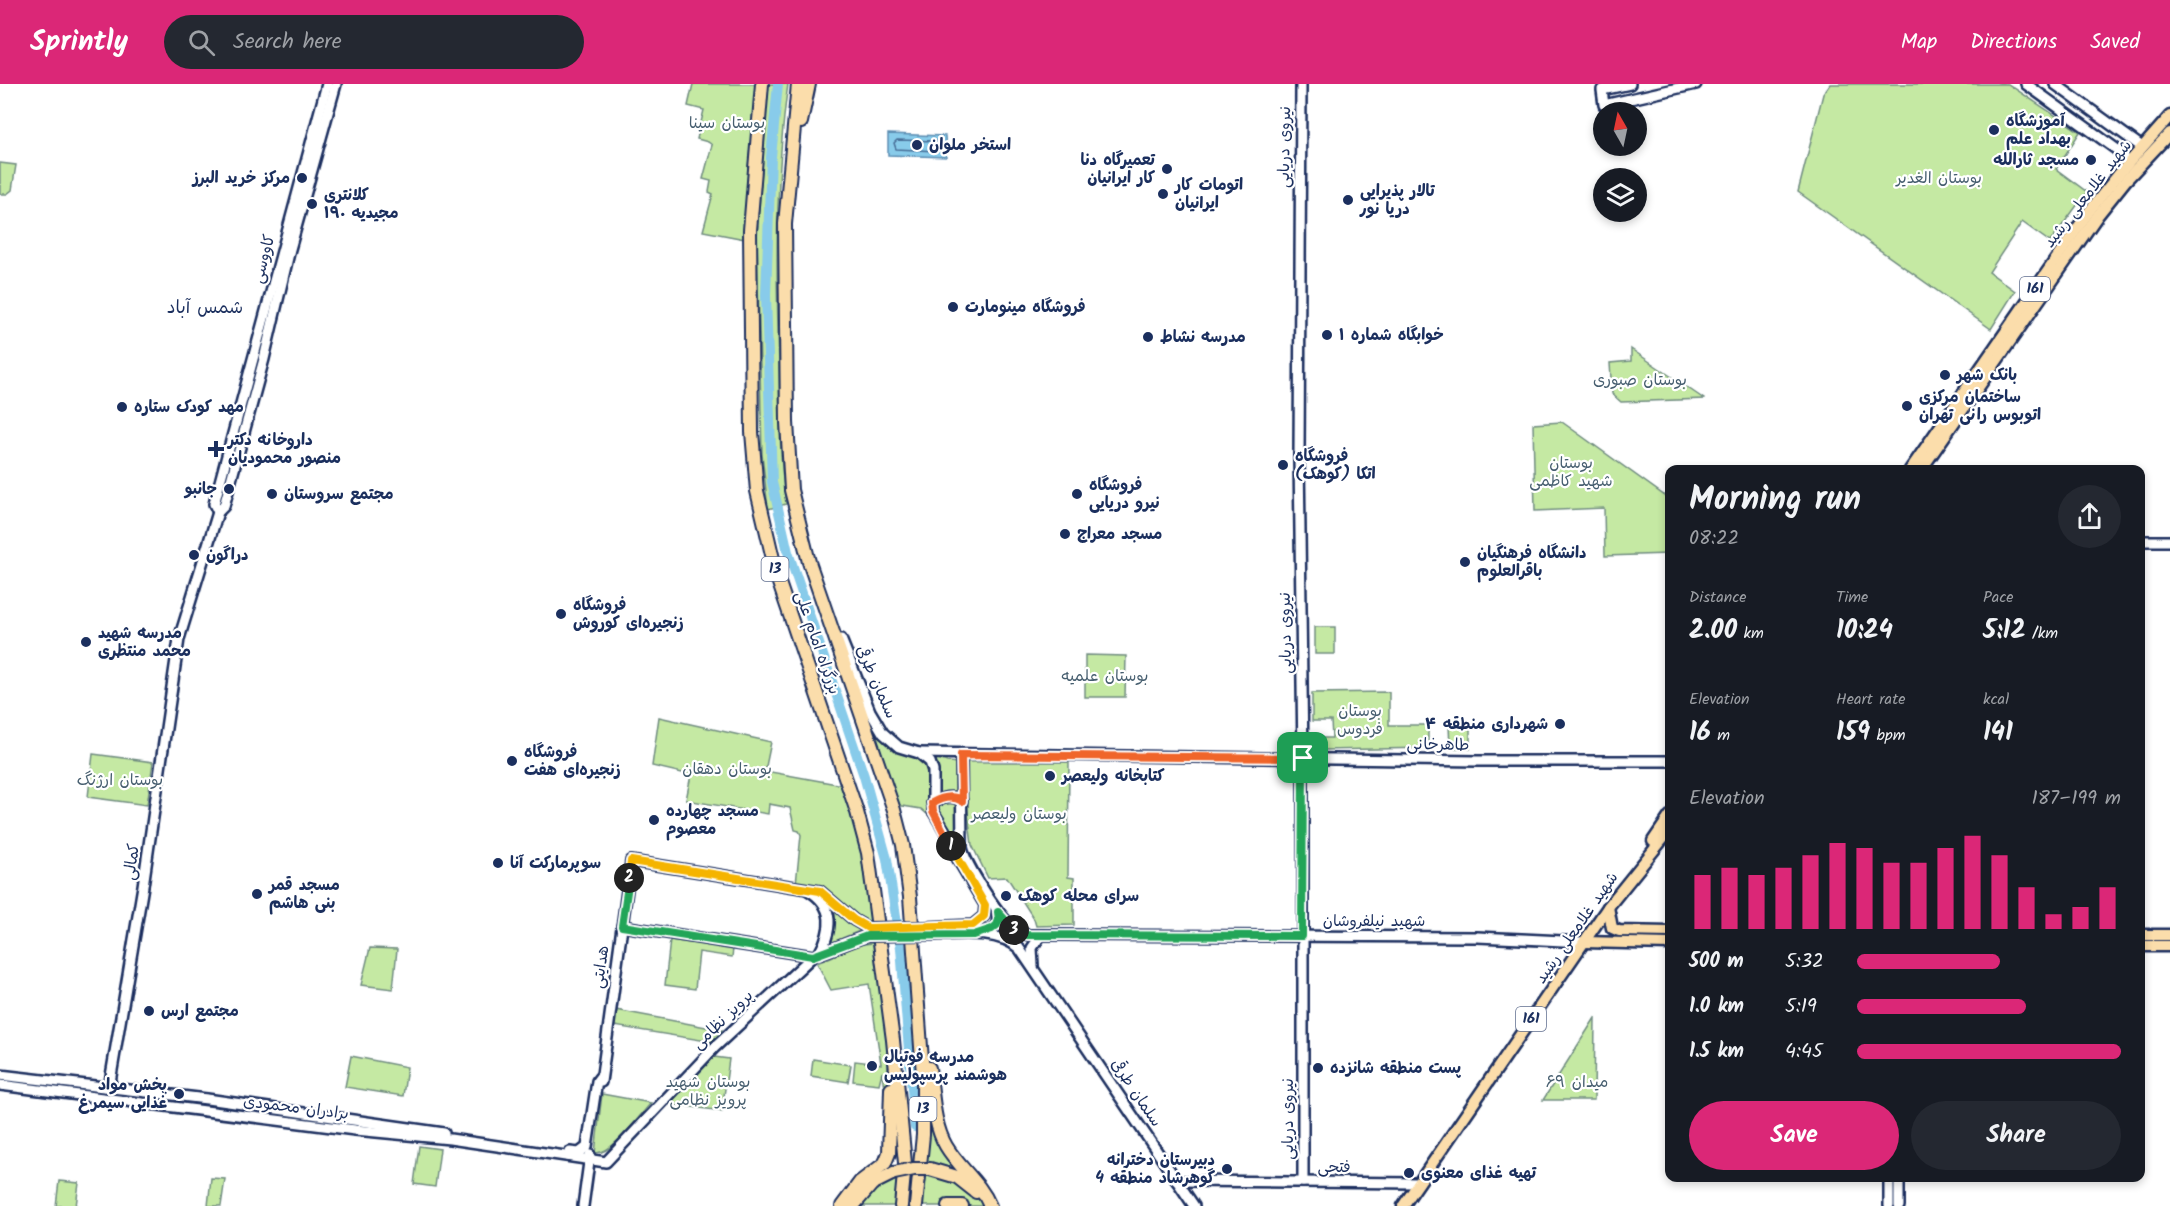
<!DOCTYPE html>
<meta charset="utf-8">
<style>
:root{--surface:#171b24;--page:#242831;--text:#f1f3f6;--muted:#9ea1a6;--accent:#db2777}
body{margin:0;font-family:Kalam,"Playpen Sans Arabic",sans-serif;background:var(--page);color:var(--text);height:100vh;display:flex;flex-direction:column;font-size:22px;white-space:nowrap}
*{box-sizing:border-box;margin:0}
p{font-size:20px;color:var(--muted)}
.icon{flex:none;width:33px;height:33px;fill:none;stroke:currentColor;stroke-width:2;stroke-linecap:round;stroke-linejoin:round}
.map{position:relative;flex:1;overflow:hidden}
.sheet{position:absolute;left:1665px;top:381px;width:480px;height:717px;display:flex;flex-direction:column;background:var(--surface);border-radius:12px;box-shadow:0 3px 9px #0003}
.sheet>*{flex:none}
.needle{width:39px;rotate:351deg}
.tools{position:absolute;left:1593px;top:18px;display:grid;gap:12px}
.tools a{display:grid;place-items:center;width:54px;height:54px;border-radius:50%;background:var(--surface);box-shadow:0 3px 9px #0003;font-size:30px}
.pin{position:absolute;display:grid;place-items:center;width:51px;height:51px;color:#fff;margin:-26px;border-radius:12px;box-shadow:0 3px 9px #0006}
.km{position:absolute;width:30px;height:30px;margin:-15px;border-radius:50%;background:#222;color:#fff;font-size:16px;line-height:30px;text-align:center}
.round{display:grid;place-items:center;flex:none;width:63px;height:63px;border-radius:32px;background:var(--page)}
.overview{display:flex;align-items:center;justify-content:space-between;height:102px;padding:0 24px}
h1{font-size:33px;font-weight:800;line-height:45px}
.figures{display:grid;grid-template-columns:repeat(3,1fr);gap:9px;height:102px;padding:6px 24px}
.figures div{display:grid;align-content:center}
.figures b{font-size:26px;font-weight:800}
.figures small{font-size:16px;font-weight:400}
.figures p{font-size:16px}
.chart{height:168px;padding:12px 24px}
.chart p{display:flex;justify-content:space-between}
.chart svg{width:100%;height:108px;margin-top:6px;stroke:var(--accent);stroke-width:6}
.action{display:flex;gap:12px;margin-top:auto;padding:12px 24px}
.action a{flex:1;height:69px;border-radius:36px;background:var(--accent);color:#fff;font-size:24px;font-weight:800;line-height:69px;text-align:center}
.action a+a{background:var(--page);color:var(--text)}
ul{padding:0 24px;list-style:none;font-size:20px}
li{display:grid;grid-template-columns:96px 72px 1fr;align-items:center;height:45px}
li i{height:15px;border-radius:8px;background:var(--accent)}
header{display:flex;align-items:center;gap:36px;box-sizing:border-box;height:84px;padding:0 30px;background:var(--accent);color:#fff}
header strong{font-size:28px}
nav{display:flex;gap:33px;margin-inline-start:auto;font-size:21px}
.search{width:420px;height:54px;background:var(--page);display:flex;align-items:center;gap:15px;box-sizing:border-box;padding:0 21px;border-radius:33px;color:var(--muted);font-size:22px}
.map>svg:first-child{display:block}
.green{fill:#c5e9a3;stroke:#708c80;stroke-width:1.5}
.water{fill:#88cbea;stroke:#5c8db2;stroke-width:1.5}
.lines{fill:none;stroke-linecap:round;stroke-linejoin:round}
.shore{stroke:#476d96;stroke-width:1.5}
.river{stroke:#88cbea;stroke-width:10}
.secondary-casing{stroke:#1b2f5e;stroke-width:14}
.primary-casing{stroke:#1b2f5e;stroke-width:15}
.highway-casing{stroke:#1b2f5e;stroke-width:16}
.secondary{stroke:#fff;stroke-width:9}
.primary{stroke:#fbddab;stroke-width:10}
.highway{stroke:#fbddab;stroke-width:12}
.secondary-bridge-casing{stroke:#1b2f5e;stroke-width:14;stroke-linecap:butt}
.highway-bridge-casing{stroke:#1b2f5e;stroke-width:16;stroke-linecap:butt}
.secondary-bridge{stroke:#fff;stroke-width:9}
.highway-bridge{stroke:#fbddab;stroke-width:12}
.split-1-casing{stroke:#fff;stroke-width:12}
.split-2-casing{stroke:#fff;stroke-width:12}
.split-3-casing{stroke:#fff;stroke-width:12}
.split-4-casing{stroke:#fff;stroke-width:12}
.split-1{stroke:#f0652b;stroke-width:8}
.split-2{stroke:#f5b400;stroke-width:8}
.split-3{stroke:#22a559;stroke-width:8}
.split-4{stroke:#22a559;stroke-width:8}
.poi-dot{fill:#1b2f5e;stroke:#fff;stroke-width:2}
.labels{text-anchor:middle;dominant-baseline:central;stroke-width:4.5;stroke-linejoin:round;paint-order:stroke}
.shield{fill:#fff;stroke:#5f6d8e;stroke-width:1.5}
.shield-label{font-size:15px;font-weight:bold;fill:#1b2f5e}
.poi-label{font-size:16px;font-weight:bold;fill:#1b2f5e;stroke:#fff;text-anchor:start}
.park-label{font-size:16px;fill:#465e6f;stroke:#fff}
.street-label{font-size:16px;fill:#1b2f5e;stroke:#fff}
.neighbourhood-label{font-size:18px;fill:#1b2f5e;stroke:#fff}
</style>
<header>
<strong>Sprintly</strong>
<div class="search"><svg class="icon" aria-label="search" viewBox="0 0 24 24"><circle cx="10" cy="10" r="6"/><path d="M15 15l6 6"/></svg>Search here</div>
<nav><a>Map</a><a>Directions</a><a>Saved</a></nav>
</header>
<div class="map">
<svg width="2170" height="1122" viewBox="0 0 2170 1122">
<rect width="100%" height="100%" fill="#fff"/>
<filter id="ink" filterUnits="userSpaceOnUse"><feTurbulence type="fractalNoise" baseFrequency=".0167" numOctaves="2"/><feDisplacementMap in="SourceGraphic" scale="12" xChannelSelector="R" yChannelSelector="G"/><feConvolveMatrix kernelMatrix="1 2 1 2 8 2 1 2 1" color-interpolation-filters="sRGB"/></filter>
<g filter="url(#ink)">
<g class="green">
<path d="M693,0H758L748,84L745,155L703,147L713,110L709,108L711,97L703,95L712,61L708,58L697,55L704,26L688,22Z"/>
<path d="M768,0H788C775,94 776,188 779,283C780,329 779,374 786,420L768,425L762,370L757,154Z"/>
<path d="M1830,0H2008L2080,48L2056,85L2087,108L2050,158L2022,138L1989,188L2015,207L1991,245L1798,108L1823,10Z"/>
<path d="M0,79L16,81L12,106L7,110H0Z"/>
<path d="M1631,265L1704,315L1621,318L1612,310L1610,279L1631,277Z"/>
<path d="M1562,338L1669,415V470L1605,472L1604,424L1535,427L1533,340Z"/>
<rect x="1315" y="543" width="20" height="27"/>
<path d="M1085,571L1126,572L1125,613H1085Z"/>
<path d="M1389,608V641H1428V664L1323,666V654H1332L1331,637H1312V609Z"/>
<path d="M862,625C873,636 879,653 891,662C903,671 918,670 929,680L935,737L921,725L897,721Z"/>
<path d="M659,633L771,658L765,687L842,701L857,741L864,772L873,840H866L822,803L796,800L801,751L799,747L795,746L790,724L769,720L768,730L686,716L691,691L652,682Z"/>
<path d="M1470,640V665H1450L1449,641Z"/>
<path d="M93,670L153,678L147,721L88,713Z"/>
<path d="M927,671L947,678L958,679L956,709L935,712Z"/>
<path d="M966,678H1069L1068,793L1074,794V841L1036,842L1034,835L1007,793L988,794L972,761L966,714Z"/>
<path d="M949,717L957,720L955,753L935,723Z"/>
<path d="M827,815L840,831L862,846L828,860L832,827Z"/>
<path d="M670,856L733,865L732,873L699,868L695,905L665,901Z"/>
<path d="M876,859L888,968V1041L882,988L879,1000L853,997L855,977L881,980L869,900L831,906L817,879L861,860Z"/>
<path d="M370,864L397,865L393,905L361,901Z"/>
<path d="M616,926L722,946L713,958L614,942Z"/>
<path d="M1595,934L1594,1016H1543Z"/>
<path d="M351,972L407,983L403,1012L345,1003Z"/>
<path d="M714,973L729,975L722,1027L669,1020Z"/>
<path d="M813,975L851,981L848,998L811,992Z"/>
<path d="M602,1010L651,1019C639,1032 612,1071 595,1069Z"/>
<path d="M929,1018L934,1035L982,1111L926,1081Z"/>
<path d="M419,1062L440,1065L435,1103L414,1100Z"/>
<path d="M927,1088C949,1091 971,1104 984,1122H971L960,1119L940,1122H921Z"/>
<path d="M899,1091L895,1122H857L869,1107Z"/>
<path d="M211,1094L225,1095L221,1122H208Z"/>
<path d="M59,1097L79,1099L76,1122H56Z"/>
</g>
<path class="water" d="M888,50L945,52L946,73L888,71Z"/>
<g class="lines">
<path class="shore" d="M897,56L937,57L940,64L937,67L896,65L894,59Z"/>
<path class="river" d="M778,0L771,73L766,211L772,398L788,468L864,692L887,775L901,864L915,1043"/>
<g class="secondary-casing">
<g id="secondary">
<path d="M1301,0L1299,373L1303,674V1098"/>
<path d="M1630,0L1602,6L1604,21L1696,0"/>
<path d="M2026,0L2123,70L2127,80"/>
<path d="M2055,0L2142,63"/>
<path d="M218,428L214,420L327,0"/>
<path d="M2140,457H2170"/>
<path d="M841,555L870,627L883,649L899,663L919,669L930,678L933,687V727L948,752L954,769L985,821L984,832L973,841L925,843"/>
<path d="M919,669L1478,677H1670"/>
<path d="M961,671L962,763C964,779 1004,841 1018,848C1025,852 1034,851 1041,851L1477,853L1584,858"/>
<path d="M932,719C942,714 952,710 962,717"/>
<path d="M808,806C835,822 833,845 819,870"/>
<path d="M622,842L813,872"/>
<path d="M979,850L992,845L997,841L998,828"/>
<path d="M926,851C955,851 996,844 1019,864L1194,1122"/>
<path d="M1033,882L1032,864L1041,851"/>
<path d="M0,991L207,1015L444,1049"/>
<path d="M601,998L631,777L820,807L854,836L868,844"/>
<path d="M0,1001L355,1046L450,1055L606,1078L715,963L813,872L867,852"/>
<path d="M109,1004L143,802L179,555L218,428L224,422L264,275L290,165L336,0"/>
<path d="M570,1068L579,1069L587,1063L597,997L600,993"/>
<path d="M1177,1097L1419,1099"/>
<path d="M583,1122L590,1071"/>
<path d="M1889,1122V1094"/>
<path d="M1899,1122V1094"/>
</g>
</g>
<g class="primary-casing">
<g id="primary">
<path d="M1910,386L2090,126L2118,91L2170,32"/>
<path d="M1921,386L2098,131L2126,96L2170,49"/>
<path d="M1653,757L1670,732"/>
<path d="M1608,823L1612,844L1619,847L1670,848"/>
<path d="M2140,851H2170"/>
<path d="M1584,858L1670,860"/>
<path d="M2140,862H2170"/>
<path d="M1403,1122L1608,823L1670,746"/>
</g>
</g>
<g class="highway-casing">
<g id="highway">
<path d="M762,0L750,146L752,348L757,407L778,496L857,728L868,769L893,956L905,1079L901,1122"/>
<path d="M798,0L785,140L787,338L791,406L809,478L894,726L903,761L910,813L923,990V1051L916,1122"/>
<path d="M801,38L809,0"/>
<path d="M929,984C933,1009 933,1040 946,1062C959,1084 980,1098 990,1122"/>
<path d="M930,1085L957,1093L976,1108"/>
<path d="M842,1122L860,1098L885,1079L889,1069L891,1005"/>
<path d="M853,1122L872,1100L894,1089"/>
<path d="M948,1122H962"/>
</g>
</g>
<use href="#secondary" class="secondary"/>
<use href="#primary" class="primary"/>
<use href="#highway" class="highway"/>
<g class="secondary-bridge-casing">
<g id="secondary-bridge">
<path d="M868,844L925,843"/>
<path d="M867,852L926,851"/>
</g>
</g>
<g class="highway-bridge-casing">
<path id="highway-bridge" d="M894,1089L914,1085H930"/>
</g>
<use href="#secondary-bridge" class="secondary-bridge"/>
<use href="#highway-bridge" class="highway-bridge"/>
</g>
</g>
<g class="lines" filter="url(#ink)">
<g class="split-1-casing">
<path id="split-1" d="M951,762L933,727L932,719C941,714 952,710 962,717L961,671L1303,674"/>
</g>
<g class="split-2-casing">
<path id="split-2" d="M629,794L631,777L820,807L854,836L868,844L973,841L984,832L985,821L951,762"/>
</g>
<g class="split-3-casing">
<path id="split-3" d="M629,794L622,842L813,872L867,852L974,851L992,845L997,841L999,836L998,828L1014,846"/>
</g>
<g class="split-4-casing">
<path id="split-4" d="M1014,846L1027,851L1302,852L1303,674"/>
</g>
<use href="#split-1" class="split-1"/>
<use href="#split-2" class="split-2"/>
<use href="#split-3" class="split-3"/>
<use href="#split-4" class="split-4"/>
</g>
<g class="poi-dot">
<circle cx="1994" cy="46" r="6"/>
<circle cx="917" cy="61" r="6"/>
<circle cx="2091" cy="76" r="6"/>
<circle cx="1167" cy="85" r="6"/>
<circle cx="302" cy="94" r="6"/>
<circle cx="1163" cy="110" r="6"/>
<circle cx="1348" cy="116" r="6"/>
<circle cx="312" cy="120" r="6"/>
<circle cx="953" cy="223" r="6"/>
<circle cx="1327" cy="251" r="6"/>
<circle cx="1148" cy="253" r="6"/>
<circle cx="1945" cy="291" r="6"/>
<circle cx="1907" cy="322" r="6"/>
<circle cx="122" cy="323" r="6"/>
<path d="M213 356h6v6h6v6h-6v6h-6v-6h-6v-6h6z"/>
<circle cx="1283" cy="381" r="6"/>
<circle cx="229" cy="405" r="6"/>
<circle cx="272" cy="410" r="6"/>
<circle cx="1077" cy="410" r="6"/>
<circle cx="1065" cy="450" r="6"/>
<circle cx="194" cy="471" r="6"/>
<circle cx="1465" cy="478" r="6"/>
<circle cx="561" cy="530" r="6"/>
<circle cx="86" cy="558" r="6"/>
<circle cx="1560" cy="640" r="6"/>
<circle cx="512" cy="677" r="6"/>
<circle cx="1050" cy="692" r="6"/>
<circle cx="654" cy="736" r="6"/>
<circle cx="498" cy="779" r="6"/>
<circle cx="257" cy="810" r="6"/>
<circle cx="1006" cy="812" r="6"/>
<circle cx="149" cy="927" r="6"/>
<circle cx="872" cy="982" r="6"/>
<circle cx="1318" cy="984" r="6"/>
<circle cx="179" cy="1010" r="6"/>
<circle cx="1227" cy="1085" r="6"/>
<circle cx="1409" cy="1089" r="6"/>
</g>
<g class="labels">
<g class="shield">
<rect x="2020" y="193" width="30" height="24" rx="4.5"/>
<rect x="761.5" y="473" width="27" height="24" rx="4.5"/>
<rect x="1516" y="923" width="30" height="24" rx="4.5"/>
<rect x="909.5" y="1013" width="27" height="24" rx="4.5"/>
</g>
<g class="shield-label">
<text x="2035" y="205">161</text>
<text x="775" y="485">13</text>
<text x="1531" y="935">161</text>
<text x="923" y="1025">13</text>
</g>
<g class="poi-label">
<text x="2006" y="37">آموزشگاه<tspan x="2006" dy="18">بهداد علم</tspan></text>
<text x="929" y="61">استخر ملوان</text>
<text x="1155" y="76" text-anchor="end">تعمیرگاه دنا<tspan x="1155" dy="18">کار ایرانیان</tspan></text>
<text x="2079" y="76" text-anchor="end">مسجد ثارالله</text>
<text x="290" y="94" text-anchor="end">مرکز خرید البرز</text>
<text x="1175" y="101">اتومات کار<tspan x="1175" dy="18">ایرانیان</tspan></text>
<text x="1360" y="107">تالار پذیرایی<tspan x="1360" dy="18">دریا نور</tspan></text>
<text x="324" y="111">کلانتری<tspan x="324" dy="18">۱۹۰ مجیدیه</tspan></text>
<text x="965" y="223">فروشگاه مینومارت</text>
<text x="1339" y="251">خوابگاه شماره ۱</text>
<text x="1160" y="253">مدرسه نشاط</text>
<text x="1957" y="291">بانک شهر</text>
<text x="1919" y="313">ساختمان مرکزی<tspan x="1919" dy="18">اتوبوس رانی تهران</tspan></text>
<text x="134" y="323">مهد کودک ستاره</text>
<text x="228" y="356">داروخانه دکتر<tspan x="228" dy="18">منصور محمودیان</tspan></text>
<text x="1295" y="372">فروشگاه<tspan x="1295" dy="18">اتکا (کوهک)</tspan></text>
<text x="1089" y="401">فروشگاه<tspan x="1089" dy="18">نیرو دریایی</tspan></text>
<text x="217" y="405" text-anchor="end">جانبو</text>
<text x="284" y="410">مجتمع سروستان</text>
<text x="1077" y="450">مسجد معراج</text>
<text x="1477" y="469">دانشگاه فرهنگیان<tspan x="1477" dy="18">باقرالعلوم</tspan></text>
<text x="206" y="471">دراگون</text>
<text x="573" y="521">فروشگاه<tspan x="573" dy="18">زنجیره‌ای کوروش</tspan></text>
<text x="98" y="549">مدرسه شهید<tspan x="98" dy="18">محمد منتظری</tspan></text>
<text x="1548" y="640" text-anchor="end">شهرداری منطقه ۴</text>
<text x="524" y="668">فروشگاه<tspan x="524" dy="18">زنجیره‌ای هفت</tspan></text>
<text x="1062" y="692">کتابخانه ولیعصر</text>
<text x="666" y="727">مسجد چهارده<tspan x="666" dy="18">معصوم</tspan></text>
<text x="510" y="779">سوپرمارکت آنا</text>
<text x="269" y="801">مسجد قمر<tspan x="269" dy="18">بنی هاشم</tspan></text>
<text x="1018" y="812">سرای محله کوهک</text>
<text x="161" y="927">مجتمع ارس</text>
<text x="884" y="973">مدرسه فوتبال<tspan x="884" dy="18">هوشمند پرسپولیس</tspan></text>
<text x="1330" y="984">پست منطقه شانزده</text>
<text x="167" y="1001" text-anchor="end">پخش مواد<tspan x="167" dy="18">غذایی سیمرغ</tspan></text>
<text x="1215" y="1076" text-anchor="end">دبیرستان دخترانه<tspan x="1215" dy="18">گوهرشاد منطقه 4</tspan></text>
<text x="1421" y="1089">تهیه غذای معنوی</text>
</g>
<g class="park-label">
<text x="727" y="39">بوستان سینا</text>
<text x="1939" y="94">بوستان الغدیر</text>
<text x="1640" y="296">بوستان صبوری</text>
<text x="1571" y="379">بوستان<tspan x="1571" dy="18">شهید کاظمی</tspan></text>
<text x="1105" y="592">بوستان علمیه</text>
<text x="1360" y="627">بوستان<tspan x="1360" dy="18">فردوس</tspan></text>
<text x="727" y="685">بوستان دهقان</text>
<text x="120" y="696">بوستان ارژنگ</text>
<text x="1019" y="730">بوستان ولیعصر</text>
<text x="708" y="998">بوستان شهید<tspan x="708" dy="18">پرویز نظامی</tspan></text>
<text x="1577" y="998">میدان ۶۹</text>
</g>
<g class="street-label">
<text transform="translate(1285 63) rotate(-89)">نیروی دریایی</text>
<text transform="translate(2088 110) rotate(-52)">شهید غلامعلی رشید</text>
<text transform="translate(264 175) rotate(-75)">کاووسی</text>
<text transform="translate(1286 549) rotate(-91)">نیروی دریایی</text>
<text transform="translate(817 559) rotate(71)">بزرگراه امام علی</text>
<text transform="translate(876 598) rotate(66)">سلمان طرقی</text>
<text transform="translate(1438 661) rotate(1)">طاهرخانی</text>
<text transform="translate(132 778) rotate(-82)">کمالی</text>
<text x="1374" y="837">شهید نیلفروشان</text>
<text transform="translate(1577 844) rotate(-55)">شهید غلامعلی رشید</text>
<text transform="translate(601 883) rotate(-82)">هدایتی</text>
<text transform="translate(723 936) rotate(-44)">پرویز نظامی</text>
<text transform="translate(1136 1009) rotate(56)">سلمان طرقی</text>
<text transform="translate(296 1024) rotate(7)">برادران محمودی</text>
<text transform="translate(1288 1035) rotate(-90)">نیروی دریایی</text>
<text x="1334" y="1083">فتحی</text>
</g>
<g class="neighbourhood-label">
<text x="205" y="224">شمس آباد</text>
</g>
</g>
</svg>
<div class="tools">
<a><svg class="needle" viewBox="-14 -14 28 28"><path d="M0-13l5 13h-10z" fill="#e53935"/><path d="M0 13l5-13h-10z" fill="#9ea1a6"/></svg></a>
<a><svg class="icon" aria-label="layers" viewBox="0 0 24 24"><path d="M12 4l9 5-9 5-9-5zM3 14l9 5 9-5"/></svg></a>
</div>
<div class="pin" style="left:1303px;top:674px;background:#1e9e55"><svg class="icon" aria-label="arrive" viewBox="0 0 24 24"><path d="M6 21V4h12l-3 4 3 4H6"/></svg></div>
<b class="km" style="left:951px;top:762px">1</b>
<b class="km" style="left:629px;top:794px">2</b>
<b class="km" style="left:1014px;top:846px">3</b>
<section class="sheet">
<div class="overview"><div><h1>Morning run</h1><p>08:22</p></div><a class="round"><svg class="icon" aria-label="share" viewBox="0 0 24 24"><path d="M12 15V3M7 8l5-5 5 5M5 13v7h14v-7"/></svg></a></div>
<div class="figures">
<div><p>Distance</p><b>2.00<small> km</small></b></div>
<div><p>Time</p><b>10:24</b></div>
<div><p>Pace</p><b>5:12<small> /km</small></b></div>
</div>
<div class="figures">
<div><p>Elevation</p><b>16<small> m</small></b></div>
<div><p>Heart rate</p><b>159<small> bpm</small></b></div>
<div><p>kcal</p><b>141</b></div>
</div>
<div class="chart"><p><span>Elevation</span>187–199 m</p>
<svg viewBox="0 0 160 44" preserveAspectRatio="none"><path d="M5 44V22M15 44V19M25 44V22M35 44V19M45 44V14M55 44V9M65 44V11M75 44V17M85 44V17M95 44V11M105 44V6M115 44V14M125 44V27M135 44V38M145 44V35M155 44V27"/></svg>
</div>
<ul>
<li><b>500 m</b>5:32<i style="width:54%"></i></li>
<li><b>1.0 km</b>5:19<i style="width:64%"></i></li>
<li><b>1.5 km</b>4:45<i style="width:100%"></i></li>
</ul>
<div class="action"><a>Save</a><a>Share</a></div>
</section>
</div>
